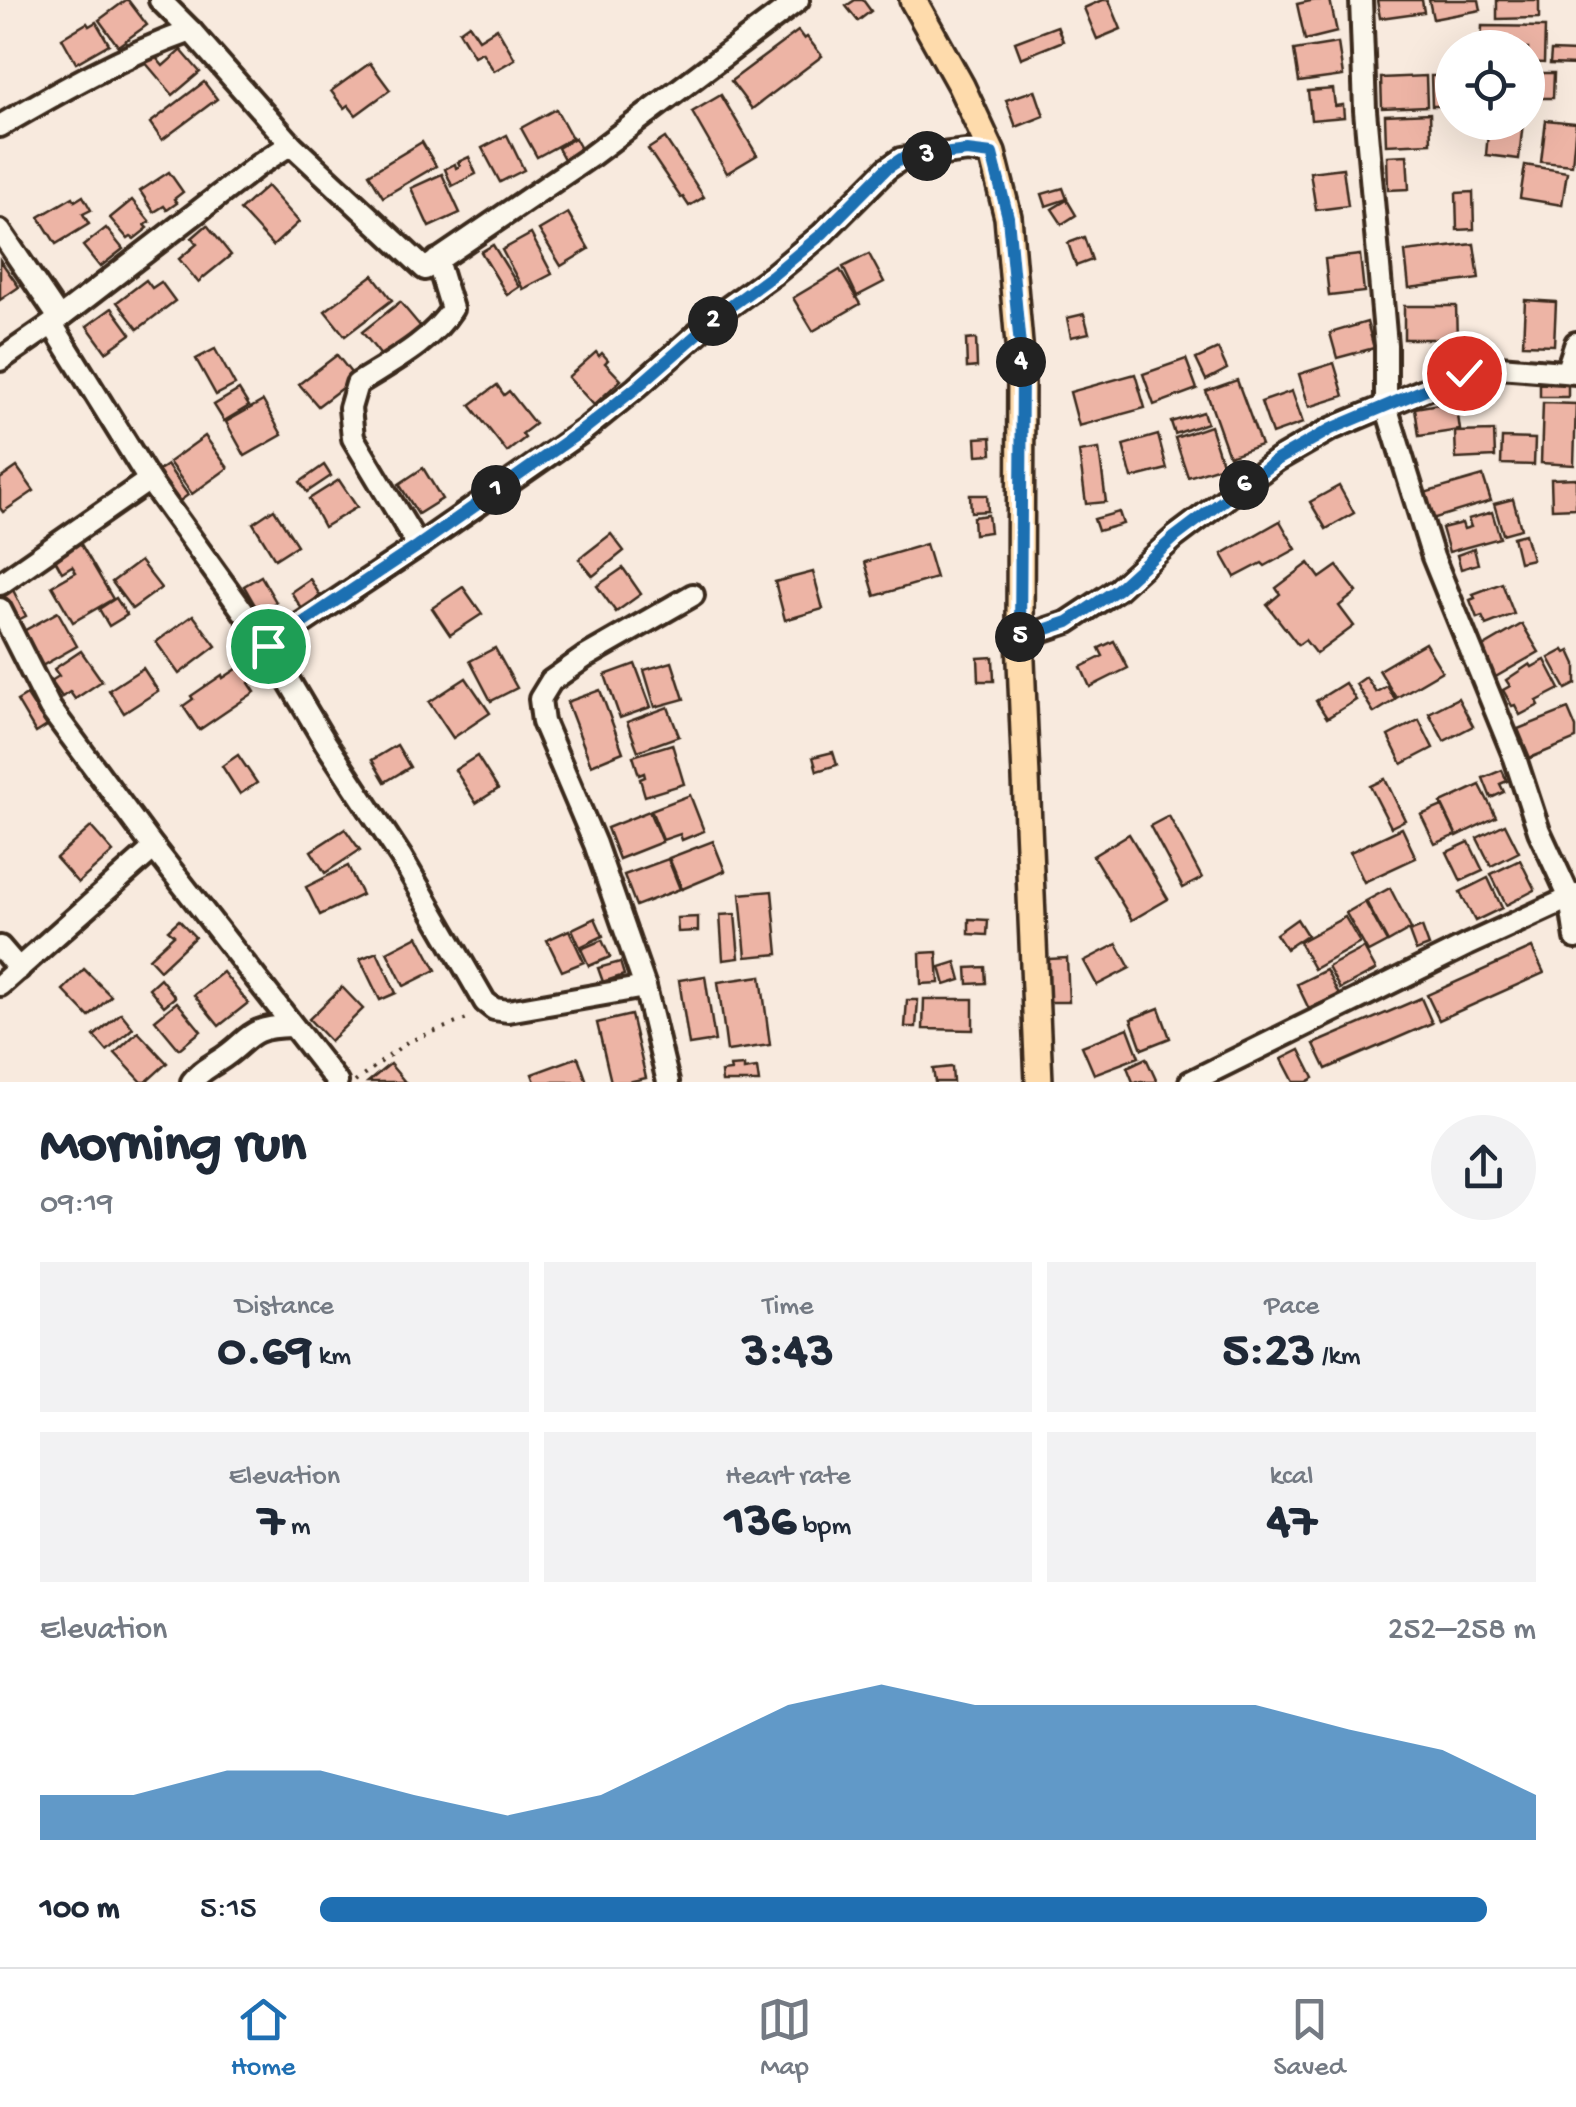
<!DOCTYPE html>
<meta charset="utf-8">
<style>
:root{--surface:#fff;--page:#f2f2f3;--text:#1f2937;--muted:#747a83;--line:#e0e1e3;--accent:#1f6fb2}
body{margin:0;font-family:"Gochi Hand",sans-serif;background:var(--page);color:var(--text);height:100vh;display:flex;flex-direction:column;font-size:38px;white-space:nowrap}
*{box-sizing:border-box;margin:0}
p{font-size:32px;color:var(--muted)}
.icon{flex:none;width:55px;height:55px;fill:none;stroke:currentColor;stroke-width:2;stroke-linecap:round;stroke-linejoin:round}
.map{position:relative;height:1082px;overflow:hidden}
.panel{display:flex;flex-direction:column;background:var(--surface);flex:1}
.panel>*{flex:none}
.fabs{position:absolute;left:1435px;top:30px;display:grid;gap:20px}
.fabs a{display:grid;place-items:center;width:110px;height:110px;border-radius:50%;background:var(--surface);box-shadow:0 10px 40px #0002;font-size:50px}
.pin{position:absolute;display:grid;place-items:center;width:85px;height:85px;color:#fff;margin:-42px;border:5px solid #fff;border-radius:50%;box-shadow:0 2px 10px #0007}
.km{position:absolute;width:50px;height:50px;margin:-25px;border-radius:50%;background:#222;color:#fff;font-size:28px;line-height:50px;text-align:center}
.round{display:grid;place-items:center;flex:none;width:105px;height:105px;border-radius:52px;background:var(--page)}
.overview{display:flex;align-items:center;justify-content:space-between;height:170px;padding:0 40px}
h1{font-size:55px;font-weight:800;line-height:75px}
.metrics{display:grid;grid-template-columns:repeat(3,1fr);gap:15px;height:170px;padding:10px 40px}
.metrics div{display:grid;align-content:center;border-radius:0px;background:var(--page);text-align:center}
.metrics b{font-size:50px;font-weight:800}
.metrics small{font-size:28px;font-weight:400}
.metrics p{font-size:28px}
.chart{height:280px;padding:20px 40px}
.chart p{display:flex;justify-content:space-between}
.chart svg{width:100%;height:180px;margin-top:10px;fill:var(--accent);opacity:.7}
ul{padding:0 40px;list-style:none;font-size:32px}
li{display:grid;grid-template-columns:160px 120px 1fr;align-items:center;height:75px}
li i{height:25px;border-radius:12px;background:var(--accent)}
.tab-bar{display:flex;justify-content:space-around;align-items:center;height:140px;border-top:2px solid var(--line);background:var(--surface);font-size:28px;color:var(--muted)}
.tab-bar a{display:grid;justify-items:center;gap:5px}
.tab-bar .active{color:var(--accent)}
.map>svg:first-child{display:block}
.building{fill:#edb4a5;stroke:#3b2a1e;stroke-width:2.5}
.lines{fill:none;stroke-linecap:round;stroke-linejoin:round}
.minor-casing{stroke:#3b2a1e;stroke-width:28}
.major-casing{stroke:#3b2a1e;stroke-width:32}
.path{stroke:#3b2a1e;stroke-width:4;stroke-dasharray:2.5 8;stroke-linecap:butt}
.minor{stroke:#fbf7ec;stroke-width:20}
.major{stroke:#fedbac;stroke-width:25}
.route-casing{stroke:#fff;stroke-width:20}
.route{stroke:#1f6fb2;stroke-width:12}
</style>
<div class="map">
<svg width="1576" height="1082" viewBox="0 0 1576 1082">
<rect width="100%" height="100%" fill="#f8eade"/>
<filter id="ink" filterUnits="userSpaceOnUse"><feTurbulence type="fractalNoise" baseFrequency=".01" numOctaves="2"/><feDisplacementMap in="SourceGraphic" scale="20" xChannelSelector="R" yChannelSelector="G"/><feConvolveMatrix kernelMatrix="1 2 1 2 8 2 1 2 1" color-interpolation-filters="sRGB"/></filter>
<g filter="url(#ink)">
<g class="building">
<path d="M126,0H128L147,25L118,46L99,20Z"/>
<path d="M855,0H863L871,11L858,21L846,6Z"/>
<path d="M1102,0H1109L1121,29L1097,39L1084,8Z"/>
<path d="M1315,0H1330L1337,32L1305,40L1297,4Z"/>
<path d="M1377,0H1422L1424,12L1380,18Z"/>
<path d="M1429,0H1479L1481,10L1433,19Z"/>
<path d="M1497,0H1539V18L1497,19Z"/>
<path d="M96,22L109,44L76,63L62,38L87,23L89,26Z"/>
<path d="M469,24L479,39L497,28L515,59L494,71L482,52L474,56L459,31Z"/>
<path d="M1057,26L1063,41L1021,58L1015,42Z"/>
<path d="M1482,26L1545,27L1544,63L1528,62V48H1481Z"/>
<path d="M798,31L804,39L807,37L822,56L752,109L731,81Z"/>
<path d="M1338,43L1343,76L1299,82L1294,50Z"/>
<path d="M181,50L200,72L173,95L144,61L153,54L163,66Z"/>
<path d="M1551,51L1576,52V65L1550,64Z"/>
<path d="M370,63L390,90L356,115L348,105L344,108L331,91Z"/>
<path d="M1531,73H1554L1553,98H1530Z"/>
<path d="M1426,76L1427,106L1382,108L1381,78Z"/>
<path d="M1431,76H1452V106H1432Z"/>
<path d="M204,82L217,99L162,140L150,123Z"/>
<path d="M1333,89L1335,106L1343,105L1344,117L1311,120L1308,91Z"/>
<path d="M1035,90L1044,116L1016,127L1006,100Z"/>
<path d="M721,95L757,155L727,173L692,112Z"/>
<path d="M556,109L572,138L537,157L521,128Z"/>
<path d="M1430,113L1431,143L1386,145L1385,115Z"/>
<path d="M1546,120L1576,123L1572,165L1541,162Z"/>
<path d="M1489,122H1523L1519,159L1486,155Z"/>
<path d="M507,135L524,170L500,182L482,148Z"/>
<path d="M575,138L581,149L564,159L558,148Z"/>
<path d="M665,138L704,197L689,206L683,197L681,198L648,149Z"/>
<path d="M422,142L436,166L383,197L369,174Z"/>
<path d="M1407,155L1409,189L1388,190L1387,156Z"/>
<path d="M469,157L476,174L452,186L445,169L455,164L456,168L460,166L458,162Z"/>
<path d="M1525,165L1567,172L1562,205L1520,198Z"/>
<path d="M1343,168L1348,206L1316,210L1310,172Z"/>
<path d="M169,172L183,192L174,199L177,203L167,210L164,206L154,212L140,191Z"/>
<path d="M442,174L460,213L429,227L411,188Z"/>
<path d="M267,186L299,222L273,246L240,210Z"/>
<path d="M1063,188L1067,199L1046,206L1042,194Z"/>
<path d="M1473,192L1474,229L1457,230L1456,193Z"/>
<path d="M83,196L91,210L83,214L89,224L56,244L39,217L73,197L75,201Z"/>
<path d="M132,200L150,222L145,225L148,228L134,239L131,237L128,239L110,218Z"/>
<path d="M1067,200L1076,215L1062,224L1052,209Z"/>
<path d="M568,213L589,249L561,266L539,230Z"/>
<path d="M207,225L231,255L198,282L179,259L197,244L192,238Z"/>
<path d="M106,228L123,249L100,267L83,246Z"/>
<path d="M531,234L552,274L523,289L502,250Z"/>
<path d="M1084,237L1092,260L1076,266L1068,243Z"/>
<path d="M1474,244L1479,279L1409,288L1405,252Z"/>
<path d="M493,245L519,287L507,295L481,252Z"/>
<path d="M869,254L884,282L857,296L843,267Z"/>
<path d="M1360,255L1364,292L1329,296L1325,259Z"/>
<path d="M0,260L19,287L0,300Z"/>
<path d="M840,270L860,304L813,331L793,298Z"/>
<path d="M373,275L392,300L345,336L325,311Z"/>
<path d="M146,280L152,288L161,282L175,301L138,329L117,302Z"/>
<path d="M1525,300L1556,302L1554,345L1523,344Z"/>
<path d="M400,302L421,327L383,358L362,332Z"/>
<path d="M1404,306H1456L1457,339H1404Z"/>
<path d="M112,308L131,334L106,352L87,326Z"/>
<path d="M1084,314L1089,333L1071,337L1067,318Z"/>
<path d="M1367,322L1374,348L1337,358L1330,333Z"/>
<path d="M976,339L977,367L967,368L966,340Z"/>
<path d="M215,349L235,385L216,395L196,359Z"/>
<path d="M1218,349L1227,369L1206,380L1196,359Z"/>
<path d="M596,352L599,356L602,353L608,360L605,363L621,380L594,405L568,377Z"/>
<path d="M337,355L355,378L318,406L299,384Z"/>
<path d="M1186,359L1197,389L1154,405L1143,374Z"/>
<path d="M1334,363L1344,396L1309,407L1299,374Z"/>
<path d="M1135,374L1145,408L1079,426L1070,392Z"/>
<path d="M1237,380L1261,445L1229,456L1206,391Z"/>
<rect x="1540" y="384" width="28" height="13"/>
<path d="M497,385L504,395L509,391L535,424L522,434L525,438L507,452L470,405Z"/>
<path d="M239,390L249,406L224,421L214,405Z"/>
<path d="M1292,391L1303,423L1272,434L1261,402Z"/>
<path d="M263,401L282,435L245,456L226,422Z"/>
<path d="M1456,401L1460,430L1419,436L1415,408Z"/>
<path d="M1543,403L1576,404L1574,465L1541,463Z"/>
<path d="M1203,412L1207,423L1175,434L1171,422Z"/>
<path d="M1210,426L1223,466L1188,477L1175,438Z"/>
<path d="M1494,431L1495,457L1456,459L1455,432Z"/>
<path d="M1158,435L1167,469L1132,478L1123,445Z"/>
<path d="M205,436L228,468L192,494L169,462Z"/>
<path d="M991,437L992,454L977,455L976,438Z"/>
<path d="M1502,438L1535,439L1534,465L1501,464Z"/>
<path d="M1099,449L1106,502L1086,504L1079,452Z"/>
<path d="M167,465L188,495L177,503L156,472Z"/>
<path d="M324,465L331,476L307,492L300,482Z"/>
<path d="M17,467L34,491L3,512L0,508V479Z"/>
<path d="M423,468L442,499L418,514L399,484Z"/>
<path d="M1483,476L1491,501L1432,519L1424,493Z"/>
<path d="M1576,478V508L1552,509L1551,479Z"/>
<path d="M339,480L357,507L324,527L309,499Z"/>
<path d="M1339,486L1354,513L1326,529L1310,502Z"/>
<path d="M970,495H987L988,511L971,512Z"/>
<path d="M1513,499L1521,529L1503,534L1494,504Z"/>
<path d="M274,509L297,545L275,559L253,523Z"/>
<path d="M1119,512L1123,524L1098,531L1094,519Z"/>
<path d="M1492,512L1500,538L1449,552L1442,528L1462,523L1464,529L1471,527L1468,519Z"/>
<path d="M988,515L990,532L974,534L973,517Z"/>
<path d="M1280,521L1296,549L1265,566L1262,563L1235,577L1222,554Z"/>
<path d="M611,534L624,551L593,576L579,559Z"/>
<path d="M1525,534L1532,559L1519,562L1513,537Z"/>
<path d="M79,541L113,599L73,622L52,586L76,572L72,566L62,572L53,556Z"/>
<path d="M926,544L936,578L875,596L865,562Z"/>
<path d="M1474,549L1478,564L1461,569L1457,555Z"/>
<path d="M140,561L161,588L132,609L112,582Z"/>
<path d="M1309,563L1320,578L1337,566L1357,592L1339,606L1354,626L1316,654L1305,640L1298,645L1267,605L1280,594L1276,588Z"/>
<path d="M623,568L641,594L616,612L597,586Z"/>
<path d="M813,572L823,609L785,620L775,582Z"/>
<path d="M261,576L276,602L259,612L244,586Z"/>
<path d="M310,579L321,597L302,609L291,592Z"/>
<path d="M1502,583L1514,614L1486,625L1482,616L1477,618L1470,600L1475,598L1473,594Z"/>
<path d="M10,584L26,616L12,623L0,599V589Z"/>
<path d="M463,587L482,614L450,635L432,608Z"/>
<path d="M116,598L127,615L109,626L99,609Z"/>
<path d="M58,612L77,646L40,667L20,633Z"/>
<path d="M193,615L216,646L179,674L156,642Z"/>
<path d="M1522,624L1539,652L1492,679L1476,651Z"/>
<path d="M1114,641L1128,668L1090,687L1081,667L1103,656L1099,648Z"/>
<path d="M1425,643L1442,671L1396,698L1379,670Z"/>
<path d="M495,648L517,688L491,701L470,661Z"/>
<path d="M1564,650L1566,653L1570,651L1576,664V684L1566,689L1549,658Z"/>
<path d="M81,651L102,681L75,699L70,692L62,697L51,681L59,676L54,669Z"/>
<path d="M993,657L994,681H979L978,658Z"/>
<path d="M1545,660L1560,689L1537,701L1539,705L1520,715L1515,705L1512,706L1503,690L1510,686L1506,680L1530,664L1532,667Z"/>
<path d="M672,662L684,699L655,707L644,670Z"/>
<path d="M635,664L651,707L620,718L605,675Z"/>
<path d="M243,665L253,680L249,683L255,692L199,730L183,706L193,699L191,696L222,675L223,678Z"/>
<path d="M143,668L158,691L124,713L109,690Z"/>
<path d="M1366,677L1376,692L1387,686L1395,700L1374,713L1356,684Z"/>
<path d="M466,678L490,713L453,738L429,702Z"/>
<path d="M1345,683L1356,700L1327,718L1316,701Z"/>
<path d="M600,690L623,752L591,765L567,702Z"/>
<path d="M27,695L47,726L36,733L17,701Z"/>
<path d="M1458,698L1473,726L1444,741L1429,713Z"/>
<path d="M668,707L679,736L638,751L627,722Z"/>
<path d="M1568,709L1576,728V739L1530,758L1518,729Z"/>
<path d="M1419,720L1433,748L1402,764L1388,736Z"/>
<path d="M672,744L684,784L645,796L640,779L645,777L644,773L639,775L633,756Z"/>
<path d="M397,745L410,767L385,782L372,760Z"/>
<path d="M833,752L837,765L817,771L813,757Z"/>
<path d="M238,755L257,783L240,794L222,766Z"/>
<path d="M477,756L498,789L476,803L455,770Z"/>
<path d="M1502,770L1507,781L1500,784L1504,792L1491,798L1483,778Z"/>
<path d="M1385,779L1405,820L1391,827L1370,786Z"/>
<path d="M1480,785L1496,817L1457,836L1441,803Z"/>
<path d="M690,795L704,831L682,840L680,834L663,840L651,810Z"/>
<path d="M1442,806L1456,835L1435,844L1421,815Z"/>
<path d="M649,811L662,842L619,859L607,828Z"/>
<path d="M1169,816L1202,878L1183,888L1150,826Z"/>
<path d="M1505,824L1519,852L1491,866L1477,838Z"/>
<path d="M91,827L113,852L78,883L56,858Z"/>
<path d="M1402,828L1416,858L1364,882L1350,852Z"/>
<path d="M345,829L360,850L325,873L311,851Z"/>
<path d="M1129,834L1168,899L1132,920L1093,856Z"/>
<path d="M713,841L725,871L682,889L669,858Z"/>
<path d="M1469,842L1483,871L1461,881L1447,852Z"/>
<path d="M668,859L680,889L636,906L624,875Z"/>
<path d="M1520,860L1535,890L1506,905L1491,874Z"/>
<path d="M348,866L362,895L320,915L306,887Z"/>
<path d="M1488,878L1502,908L1475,921L1460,892Z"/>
<path d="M1390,888L1411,929L1388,942L1366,901Z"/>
<path d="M772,891L778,954L746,957L740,894Z"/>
<path d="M1365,902L1387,942L1368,952L1346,913Z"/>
<path d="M735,914L739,958L723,960L720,915Z"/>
<path d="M698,917V931L678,932L677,918Z"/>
<path d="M1345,917L1360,943L1314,969L1299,942Z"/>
<path d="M595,918L603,936L580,947L572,929Z"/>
<path d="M969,919L988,920L987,935L969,934Z"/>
<path d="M1297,919L1307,935L1286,949L1276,934Z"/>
<path d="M179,920L195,937L160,970L149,958L174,935L168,930Z"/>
<path d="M1422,927L1429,946L1416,951L1409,932Z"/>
<path d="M569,930L584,962L562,971L547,940Z"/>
<path d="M418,936L436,970L404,986L387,952Z"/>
<path d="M602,940L610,957L589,966L581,949Z"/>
<path d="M1117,944L1130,968L1097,985L1084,961Z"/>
<path d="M1364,948L1376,970L1340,989L1328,967Z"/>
<path d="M1532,948L1544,973L1439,1020L1427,995Z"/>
<path d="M377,952L396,993L380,1000L360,959Z"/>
<path d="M937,952L939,983L921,984L920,953Z"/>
<path d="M1067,958L1069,1002H1049V959Z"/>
<path d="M620,962L624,975L603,982L598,968Z"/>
<path d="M956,962L961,980L945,985L940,967Z"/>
<path d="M985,967L986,983L968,984L967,968Z"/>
<path d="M84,969L111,996L89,1017L63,990Z"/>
<path d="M1326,970L1339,995L1309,1009L1297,984Z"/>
<path d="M223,972L248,1003L219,1026L194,995Z"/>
<path d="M705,976L715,1041L689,1045L679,980Z"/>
<path d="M761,976L770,1045L727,1051L718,982Z"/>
<path d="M160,978L175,997L164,1006L149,988Z"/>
<path d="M342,987L363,1009L330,1041L309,1019Z"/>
<path d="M1421,998L1432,1023L1326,1069L1314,1044Z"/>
<path d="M924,999H973V1030L923,1029Z"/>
<path d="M907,1000H918L916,1027H905Z"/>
<path d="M177,1002L201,1031L179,1049L155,1020Z"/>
<path d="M1159,1008L1170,1038L1142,1049L1131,1019Z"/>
<path d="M121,1013L133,1028L107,1051L94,1036Z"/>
<path d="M631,1015L646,1078L628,1082H611L597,1023Z"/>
<path d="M1128,1028L1139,1057L1094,1074L1082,1046Z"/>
<path d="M138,1032L167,1063L146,1082H142L115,1053Z"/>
<path d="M1300,1050L1314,1078L1307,1082H1294L1282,1059Z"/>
<path d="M578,1057L587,1082H535L532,1074Z"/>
<path d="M1146,1058L1157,1082H1133L1127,1067Z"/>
<path d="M390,1064L405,1082H368Z"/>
<path d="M744,1066V1070L757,1068L759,1082H722L721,1072L731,1071L730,1067Z"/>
<path d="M952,1067L953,1082H935L933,1069Z"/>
</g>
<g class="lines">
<g class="minor-casing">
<g id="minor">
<path d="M160,0L191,31L291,144L425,269L591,156L798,0"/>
<path d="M1361,0L1365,110L1386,345V406L1433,557L1515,758L1539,831L1570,898L1576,938"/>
<path d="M0,126C62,90 123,55 191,31"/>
<path d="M0,231L59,318"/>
<path d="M52,324L149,480L268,646L325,742L401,857L485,1002L494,1009L508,1011L645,987"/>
<path d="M0,360L52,324L257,166L291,144"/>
<path d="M1567,370L1576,343"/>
<path d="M418,546L353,438L350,408L357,384C390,363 431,342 452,309L437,260"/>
<path d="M0,584L149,480"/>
<path d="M0,609L50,708L154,848L337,1082"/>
<path d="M1020,638L1068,622L1118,589L1175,537L1277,460L1331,429L1464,373L1499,367L1576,373"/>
<path d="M268,646L418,546L583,431L636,388L723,311L773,275L822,234L887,169L901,159L967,151L992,153"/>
<path d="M0,947L19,969"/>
<path d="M0,985L154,848"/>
<path d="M192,1082C200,1071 208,1068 218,1061C252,1040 244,1027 291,1026"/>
<path d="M668,1082L645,987L595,844L543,722L540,699L551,681L585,657L693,595"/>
<path d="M1190,1082L1467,945L1576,895"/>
</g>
</g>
<g class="major-casing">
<path id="major" d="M913,0L961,86L992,153L1008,217L1021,367L1020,638L1039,1082"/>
</g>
<path class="path" d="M355,1082L407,1042L472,1017"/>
<use href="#minor" class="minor"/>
<use href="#major" class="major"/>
</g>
</g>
<g class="lines" filter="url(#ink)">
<g class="route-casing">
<path id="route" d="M268,646L418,546L583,430L636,388L724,311L773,275L822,234L886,169L901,159L967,151L992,154L1008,217L1022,368L1020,638L1068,622L1118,589L1175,537L1277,460L1331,429L1464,373"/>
</g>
<use href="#route" class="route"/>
</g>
</svg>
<div class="fabs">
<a><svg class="icon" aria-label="locate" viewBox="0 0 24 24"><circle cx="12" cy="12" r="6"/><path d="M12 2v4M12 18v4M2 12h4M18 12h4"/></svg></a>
</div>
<div class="pin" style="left:268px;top:646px;background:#1e9e55"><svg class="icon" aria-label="arrive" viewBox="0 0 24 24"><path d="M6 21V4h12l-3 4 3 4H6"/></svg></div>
<div class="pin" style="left:1464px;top:373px;background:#d93025"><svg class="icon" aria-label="check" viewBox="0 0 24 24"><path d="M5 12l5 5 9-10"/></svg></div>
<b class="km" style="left:496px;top:490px">1</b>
<b class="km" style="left:713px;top:321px">2</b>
<b class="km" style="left:927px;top:156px">3</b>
<b class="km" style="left:1021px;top:362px">4</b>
<b class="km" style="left:1020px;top:637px">5</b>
<b class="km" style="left:1244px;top:485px">6</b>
</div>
<section class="panel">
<div class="overview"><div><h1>Morning run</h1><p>09:19</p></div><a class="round"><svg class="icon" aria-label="share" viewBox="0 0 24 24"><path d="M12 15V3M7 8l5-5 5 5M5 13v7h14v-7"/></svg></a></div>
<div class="metrics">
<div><p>Distance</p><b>0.69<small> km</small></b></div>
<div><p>Time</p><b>3:43</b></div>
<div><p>Pace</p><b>5:23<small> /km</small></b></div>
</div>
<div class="metrics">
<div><p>Elevation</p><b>7<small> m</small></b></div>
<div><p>Heart rate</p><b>136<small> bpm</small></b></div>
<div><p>kcal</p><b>47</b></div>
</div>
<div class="chart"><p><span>Elevation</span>252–258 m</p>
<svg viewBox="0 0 160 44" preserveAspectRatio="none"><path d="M0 44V33L10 33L20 27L30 27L40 33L50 38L60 33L70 22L80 11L90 6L100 11L110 11L120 11L130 11L140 17L150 22L160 33V44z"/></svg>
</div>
<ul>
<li><b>100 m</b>5:15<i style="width:96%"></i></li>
</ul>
</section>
<nav class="tab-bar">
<a class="active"><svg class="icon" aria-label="home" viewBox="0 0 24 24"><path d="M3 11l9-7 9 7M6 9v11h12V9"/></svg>Home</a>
<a><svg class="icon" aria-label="map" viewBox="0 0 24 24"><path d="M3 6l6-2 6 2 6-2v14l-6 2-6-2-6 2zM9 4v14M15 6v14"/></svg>Map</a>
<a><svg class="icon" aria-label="saved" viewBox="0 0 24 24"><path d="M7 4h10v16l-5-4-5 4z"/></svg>Saved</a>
</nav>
